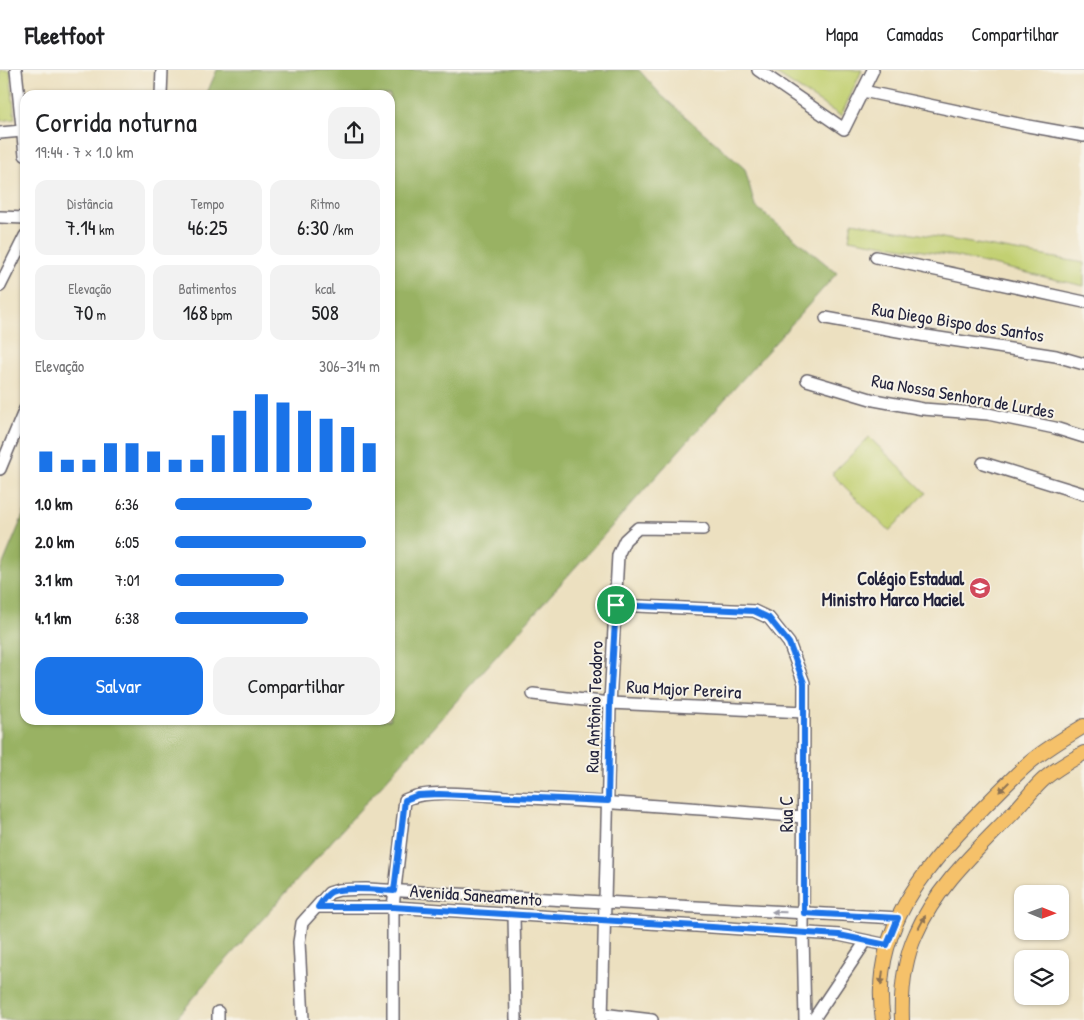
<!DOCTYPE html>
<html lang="pt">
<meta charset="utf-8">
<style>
:root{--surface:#fff;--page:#f2f2f2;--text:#202124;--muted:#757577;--line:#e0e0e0;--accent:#1a73e8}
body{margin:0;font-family:"Patrick Hand",sans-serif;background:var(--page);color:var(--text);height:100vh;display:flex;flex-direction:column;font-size:19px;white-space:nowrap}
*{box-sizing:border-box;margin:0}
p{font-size:16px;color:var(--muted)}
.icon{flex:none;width:28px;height:28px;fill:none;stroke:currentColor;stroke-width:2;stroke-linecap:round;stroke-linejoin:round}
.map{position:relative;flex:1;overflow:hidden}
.panel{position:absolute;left:20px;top:20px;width:375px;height:635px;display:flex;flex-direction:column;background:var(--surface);border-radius:15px;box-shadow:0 1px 4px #0004}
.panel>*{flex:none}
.needle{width:32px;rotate:91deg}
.fabs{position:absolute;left:1014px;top:815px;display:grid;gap:10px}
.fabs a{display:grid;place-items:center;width:55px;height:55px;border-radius:10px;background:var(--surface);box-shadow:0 1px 4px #0004;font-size:25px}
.pin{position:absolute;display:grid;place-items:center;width:42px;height:42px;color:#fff;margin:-21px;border:2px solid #fff;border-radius:50%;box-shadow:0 1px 5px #0007}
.round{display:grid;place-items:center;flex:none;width:52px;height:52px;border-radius:15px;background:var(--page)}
.headline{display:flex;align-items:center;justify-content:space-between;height:85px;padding:0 15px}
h1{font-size:28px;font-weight:600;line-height:38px}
.metrics{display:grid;grid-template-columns:repeat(3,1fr);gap:8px;height:85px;padding:5px 15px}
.metrics div{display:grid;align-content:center;border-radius:12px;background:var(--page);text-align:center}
.metrics b{font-size:21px;font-weight:600}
.metrics small{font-size:14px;font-weight:400}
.metrics p{font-size:14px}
.chart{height:140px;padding:10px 15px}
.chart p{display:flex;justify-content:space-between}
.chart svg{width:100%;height:90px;margin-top:5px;stroke:var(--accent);stroke-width:6}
.cta{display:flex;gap:10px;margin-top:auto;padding:10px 15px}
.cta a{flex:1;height:58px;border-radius:15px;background:var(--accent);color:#fff;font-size:20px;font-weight:600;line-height:58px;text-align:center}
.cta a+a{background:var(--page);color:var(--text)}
ul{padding:0 15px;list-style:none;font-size:16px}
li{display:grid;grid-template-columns:80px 60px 1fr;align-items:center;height:38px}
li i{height:12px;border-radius:6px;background:var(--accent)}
header{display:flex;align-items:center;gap:30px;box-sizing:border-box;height:70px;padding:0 25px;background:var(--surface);border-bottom:1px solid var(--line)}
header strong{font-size:24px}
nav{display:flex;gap:28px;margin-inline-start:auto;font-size:18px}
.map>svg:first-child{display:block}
.green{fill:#c2d072;stroke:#727956}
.forest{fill:#99b264;stroke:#5e6a50}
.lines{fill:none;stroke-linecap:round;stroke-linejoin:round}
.minor-casing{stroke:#69646a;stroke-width:14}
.major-casing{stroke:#69646a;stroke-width:16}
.minor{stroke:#fff;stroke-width:11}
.major{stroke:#f5c16b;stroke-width:14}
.oneway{fill:#8c7253}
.oneway2{fill:#9c9ca7}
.route-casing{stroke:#fff;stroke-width:10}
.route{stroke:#1a73e8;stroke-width:6}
.labels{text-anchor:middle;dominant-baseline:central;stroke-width:4;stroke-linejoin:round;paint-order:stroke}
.street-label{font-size:18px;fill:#22223b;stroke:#f7f3e8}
.poi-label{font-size:18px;font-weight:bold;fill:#22223b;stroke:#f7f3e8;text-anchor:end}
</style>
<header>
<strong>Fleetfoot</strong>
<nav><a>Mapa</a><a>Camadas</a><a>Compartilhar</a></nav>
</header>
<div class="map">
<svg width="1084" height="950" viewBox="0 0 1084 950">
<rect width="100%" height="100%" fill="#f7f3e8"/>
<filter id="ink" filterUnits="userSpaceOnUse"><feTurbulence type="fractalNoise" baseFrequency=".02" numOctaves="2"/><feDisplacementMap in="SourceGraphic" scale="10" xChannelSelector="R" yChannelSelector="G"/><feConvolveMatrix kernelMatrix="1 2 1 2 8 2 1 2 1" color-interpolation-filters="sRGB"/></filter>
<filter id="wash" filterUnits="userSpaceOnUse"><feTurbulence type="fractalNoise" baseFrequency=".0096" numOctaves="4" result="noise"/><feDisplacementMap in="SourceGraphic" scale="20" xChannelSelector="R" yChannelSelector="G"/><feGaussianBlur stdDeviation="1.12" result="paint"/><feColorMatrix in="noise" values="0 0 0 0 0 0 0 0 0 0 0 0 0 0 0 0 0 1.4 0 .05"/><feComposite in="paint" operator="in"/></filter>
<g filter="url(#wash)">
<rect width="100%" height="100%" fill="#ece0c0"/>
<g class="green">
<path d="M0,0H10L15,49L0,51Z"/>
<path d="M770,0H862L841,46Z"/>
<path d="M852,152L1084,193V216L954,186L849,169Z"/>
<path d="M869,367L926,423L889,461L832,404Z"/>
</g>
<path class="forest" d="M217,0H639L661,25L745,99L755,136L837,203L212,906L175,950H0V501L25,441V650H390V25H206Z"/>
</g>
<g filter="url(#ink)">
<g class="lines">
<g class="minor-casing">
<g id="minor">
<path d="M16,0L25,85"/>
<path d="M758,0L844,59L873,0"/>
<path d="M863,21L1028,56L1084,66"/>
<path d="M161,25L162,0"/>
<path d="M0,63L22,61"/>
<path d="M0,147L25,148"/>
<path d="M876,187L1084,232"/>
<path d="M0,216L25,166"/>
<path d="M826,248L926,266L1056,286L1084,294"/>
<path d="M807,310L874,330L923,339L988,344L1055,358L1084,367"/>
<path d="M983,393L1084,424"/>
<path d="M0,399L25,339"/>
<path d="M615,535L754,541L769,548L789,573L804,613L803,864L805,950"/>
<path d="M533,624L610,633L804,642"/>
<path d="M318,837H393L712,857L839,865L887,875"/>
<path d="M514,845L516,949"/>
<path d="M602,944L652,950"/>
<path d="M218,950V942"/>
<path d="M303,950L299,872L302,853L329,823L339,820L366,819L898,848"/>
<path d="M393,950V837L405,730C428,718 480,725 507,727C606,731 704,739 803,747"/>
<path d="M602,950L610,633L618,485L625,470L638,458L703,459"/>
<path d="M813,950L866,871"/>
</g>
</g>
<g class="major-casing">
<g id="major">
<path d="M883,950C869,863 924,797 982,739C997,724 1012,708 1028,694C1045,679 1065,668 1084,656"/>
<path d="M902,950C901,922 904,890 916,864C936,817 977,780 1012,744C1023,733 1032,720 1043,710C1055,699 1070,691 1084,683"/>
</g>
</g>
<use href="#minor" class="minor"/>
<use href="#major" class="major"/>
</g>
<defs><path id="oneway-solid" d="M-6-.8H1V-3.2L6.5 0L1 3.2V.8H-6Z" transform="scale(1.25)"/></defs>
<g class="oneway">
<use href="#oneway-solid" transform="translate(1004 717) rotate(135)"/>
<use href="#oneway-solid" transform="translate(922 852) rotate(-62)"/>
<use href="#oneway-solid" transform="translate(882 908) rotate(97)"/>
</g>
<use class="oneway2" href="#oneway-solid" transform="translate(779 842) rotate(-178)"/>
</g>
<g class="lines" filter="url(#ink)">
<g class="route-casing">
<path id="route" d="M616,535L754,541L769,548L789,573L804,613V843L898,848L887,875L839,865L712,857L393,837H318C322,832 325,825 331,822C344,816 379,820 394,821L405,730L418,725L439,724L608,731L610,633Z"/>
</g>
<use href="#route" class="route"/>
</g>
<defs>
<g id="school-disc" transform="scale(1.125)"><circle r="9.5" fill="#d1495b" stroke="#f7f3e8"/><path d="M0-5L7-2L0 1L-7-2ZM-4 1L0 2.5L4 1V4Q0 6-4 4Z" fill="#fff"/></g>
</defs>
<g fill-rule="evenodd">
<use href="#school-disc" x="980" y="518"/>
</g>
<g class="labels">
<g class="street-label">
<text transform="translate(958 252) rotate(9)">Rua Diego Bispo dos Santos</text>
<text transform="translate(963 326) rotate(10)">Rua Nossa Senhora de Lurdes</text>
<text transform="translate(684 619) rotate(3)">Rua Major Pereira</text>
<text transform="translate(594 637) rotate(-88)">Rua Antônio Teodoro</text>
<text transform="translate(786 744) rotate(-90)">Rua C</text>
<text transform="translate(476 825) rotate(4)">Avenida Saneamento</text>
</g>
<g class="poi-label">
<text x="964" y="508">Colégio Estadual<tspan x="964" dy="21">Ministro Marco Maciel</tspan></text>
</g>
</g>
</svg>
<div class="fabs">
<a><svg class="needle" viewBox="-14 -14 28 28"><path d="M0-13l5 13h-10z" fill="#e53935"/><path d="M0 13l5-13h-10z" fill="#757577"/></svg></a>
<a><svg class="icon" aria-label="layers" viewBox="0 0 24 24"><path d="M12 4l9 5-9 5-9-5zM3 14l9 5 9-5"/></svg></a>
</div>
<div class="pin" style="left:616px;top:535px;background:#1e9e55"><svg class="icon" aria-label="arrive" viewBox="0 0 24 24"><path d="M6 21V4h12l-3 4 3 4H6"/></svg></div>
<section class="panel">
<div class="headline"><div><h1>Corrida noturna</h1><p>19:44 · 7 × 1.0 km</p></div><a class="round"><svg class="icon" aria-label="share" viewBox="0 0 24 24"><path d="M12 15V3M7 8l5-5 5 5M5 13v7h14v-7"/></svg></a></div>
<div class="metrics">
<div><p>Distância</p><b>7.14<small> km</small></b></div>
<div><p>Tempo</p><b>46:25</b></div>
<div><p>Ritmo</p><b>6:30<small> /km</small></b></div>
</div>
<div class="metrics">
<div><p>Elevação</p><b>70<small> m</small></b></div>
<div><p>Batimentos</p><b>168<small> bpm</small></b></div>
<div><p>kcal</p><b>508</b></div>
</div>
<div class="chart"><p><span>Elevação</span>306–314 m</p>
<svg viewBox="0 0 160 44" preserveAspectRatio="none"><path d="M5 44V34M15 44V38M25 44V38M35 44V30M45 44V30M55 44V34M65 44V38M75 44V38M85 44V26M95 44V14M105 44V6M115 44V10M125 44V14M135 44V18M145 44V22M155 44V30"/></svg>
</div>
<ul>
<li><b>1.0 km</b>6:36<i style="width:67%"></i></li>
<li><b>2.0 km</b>6:05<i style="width:93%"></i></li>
<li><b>3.1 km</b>7:01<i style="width:53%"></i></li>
<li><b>4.1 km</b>6:38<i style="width:65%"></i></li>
</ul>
<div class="cta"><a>Salvar</a><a>Compartilhar</a></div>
</section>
</div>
